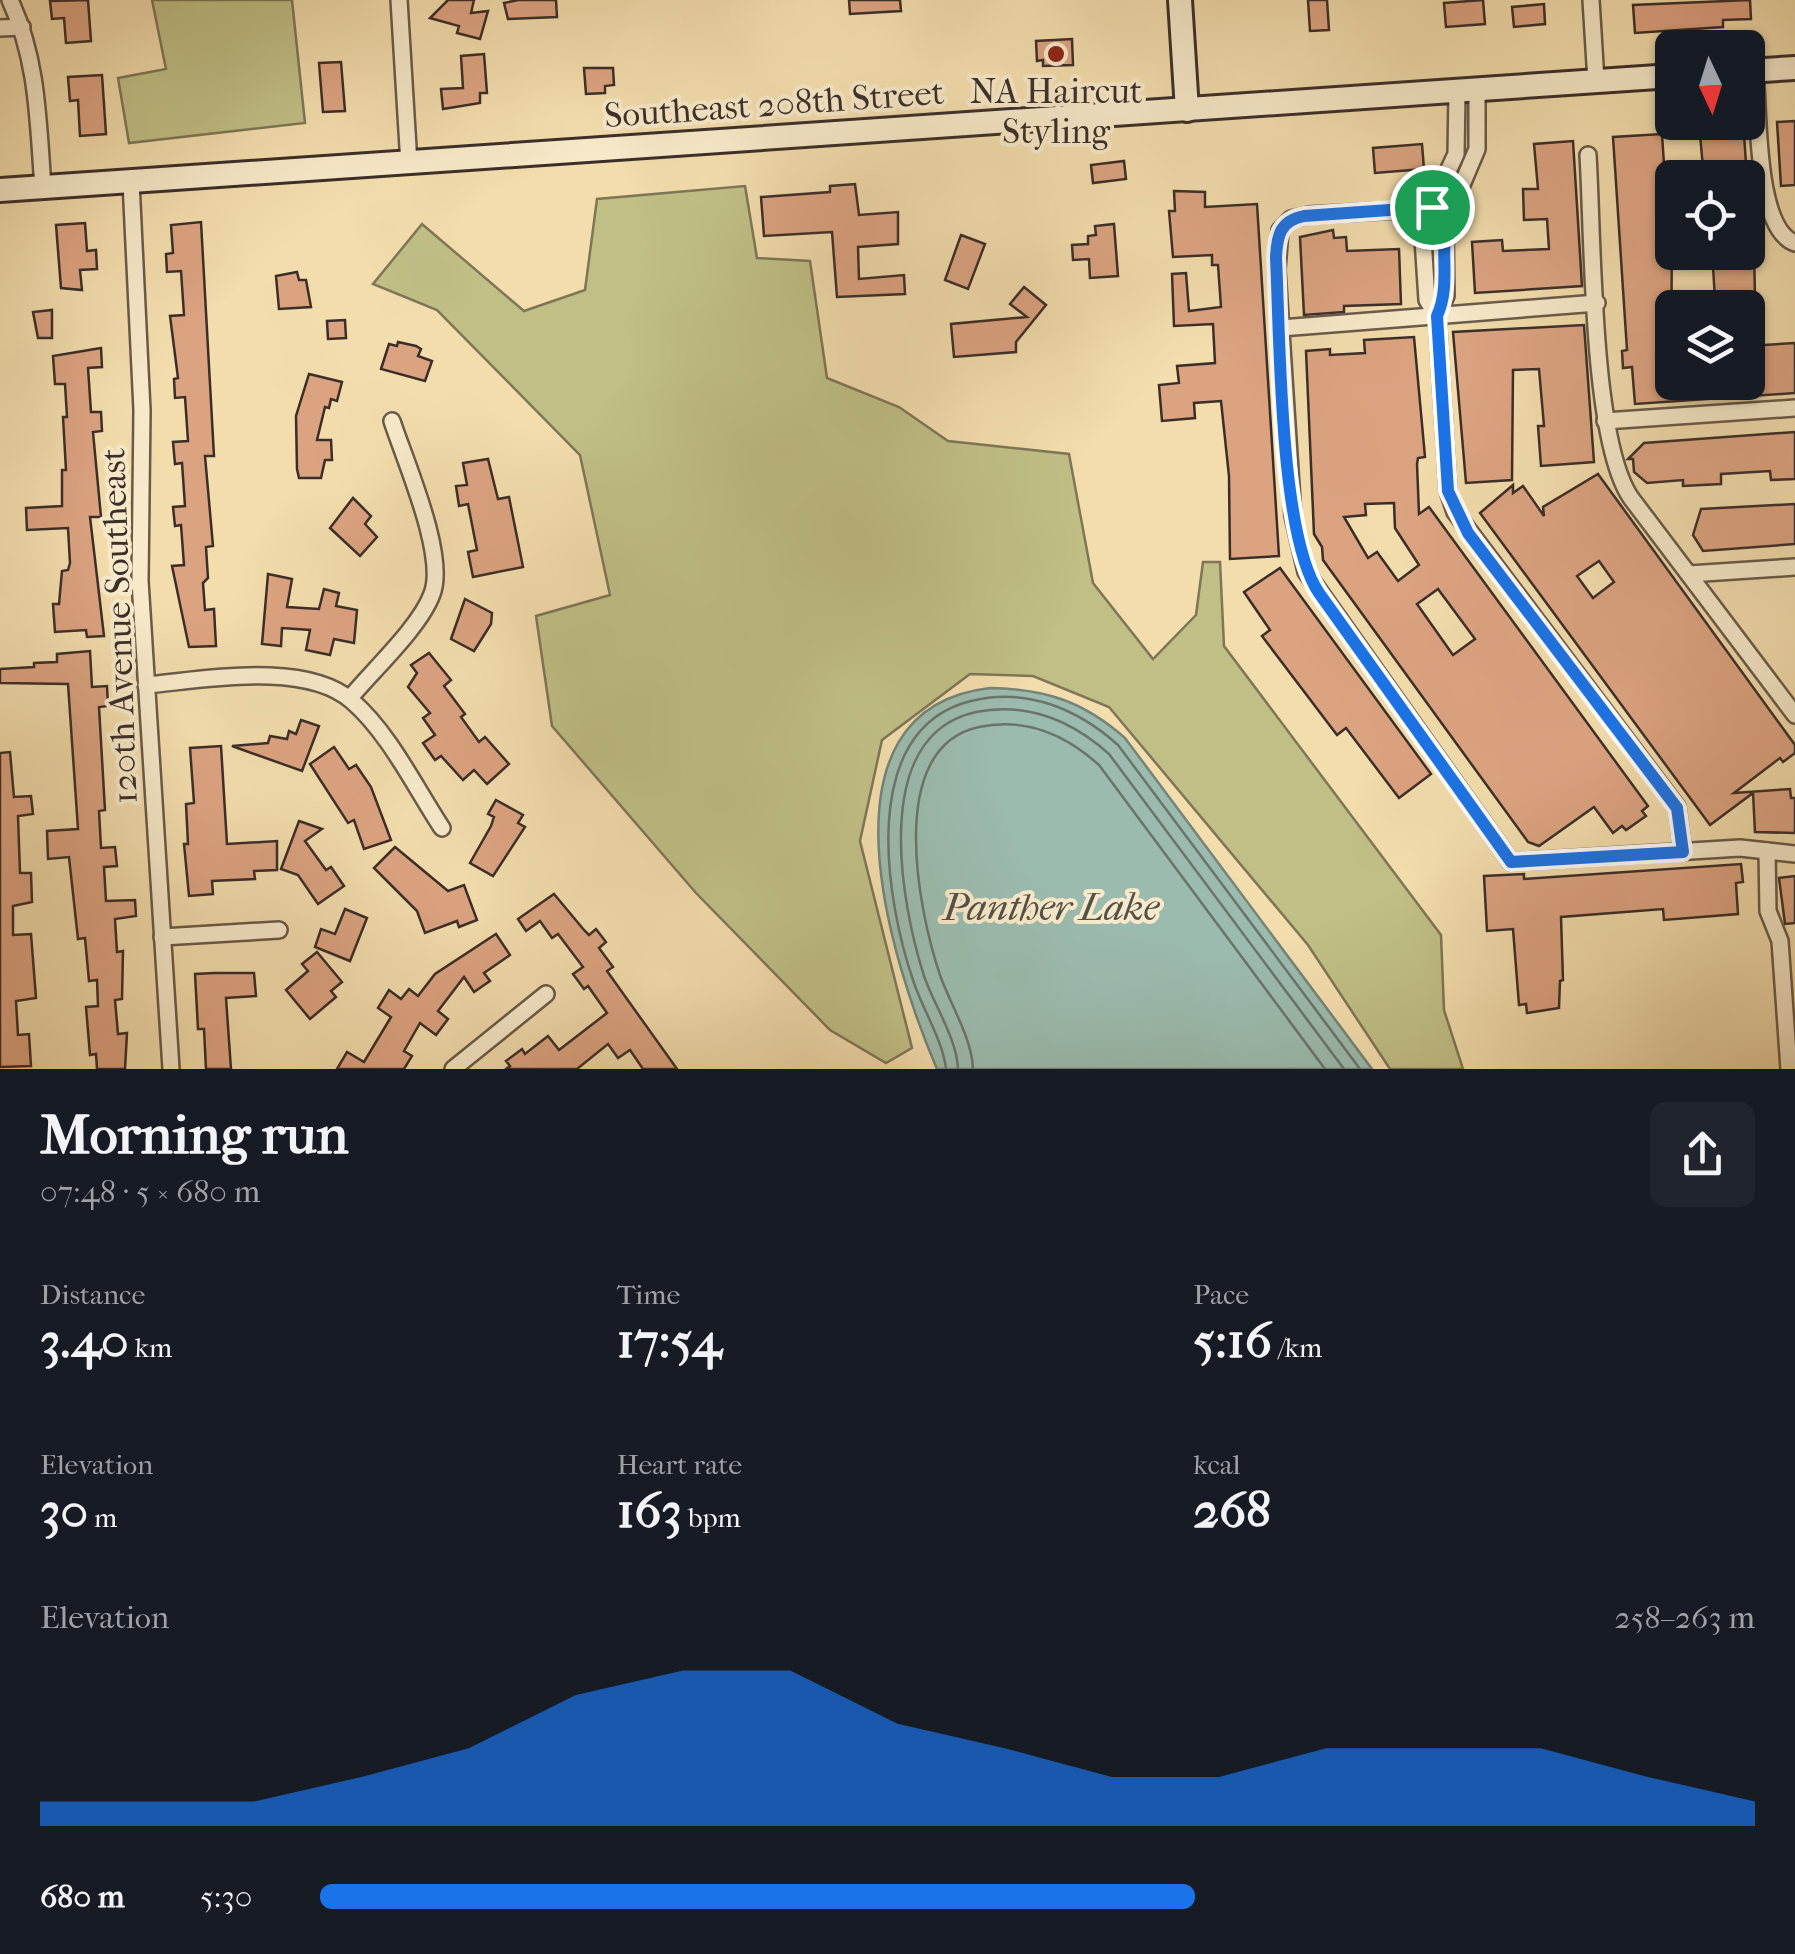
<!DOCTYPE html>
<meta charset="utf-8">
<style>
:root{--surface:#171b24;--page:#20242c;--text:#f1f3f6;--muted:#9ea1a6;--accent:#1a73e8}
body{margin:0;font-family:"IM FELL French Canon",serif;background:var(--page);color:var(--text);height:100vh;display:flex;flex-direction:column;font-size:38px;white-space:nowrap}
*{box-sizing:border-box;margin:0}
p{font-size:32px;color:var(--muted)}
.icon{flex:none;width:55px;height:55px;fill:none;stroke:currentColor;stroke-width:2;stroke-linecap:round;stroke-linejoin:round}
.map{position:relative;height:1069px;overflow:hidden}
.details{display:flex;flex-direction:column;background:var(--surface);flex:1}
.details>*{flex:none}
.needle{width:65px;rotate:176deg}
.fabs{position:absolute;left:1655px;top:30px;display:grid;gap:20px}
.fabs a{display:grid;place-items:center;width:110px;height:110px;border-radius:15px;background:var(--surface);box-shadow:0 2px 8px #0004;font-size:50px}
.pin{position:absolute;display:grid;place-items:center;width:85px;height:85px;color:#fff;margin:-42px;border:5px solid #fff;border-radius:50%;box-shadow:0 2px 10px #0007}
.round{display:grid;place-items:center;flex:none;width:105px;height:105px;border-radius:15px;background:var(--page)}
.head{display:flex;align-items:center;justify-content:space-between;height:170px;padding:0 40px}
h1{font-size:55px;font-weight:700;line-height:75px}
.figures{display:grid;grid-template-columns:repeat(3,1fr);gap:15px;height:170px;padding:10px 40px}
.figures div{display:grid;align-content:center}
.figures b{font-size:50px;font-weight:700}
.figures small{font-size:28px;font-weight:400}
.figures p{font-size:28px}
.chart{height:280px;padding:20px 40px}
.chart p{display:flex;justify-content:space-between}
.chart svg{width:100%;height:180px;margin-top:10px;fill:var(--accent);opacity:.7}
ul{padding:0 40px;list-style:none;font-size:32px}
li{display:grid;grid-template-columns:160px 120px 1fr;align-items:center;height:75px}
li i{height:25px;border-radius:12px;background:var(--accent)}
.map>svg:first-child{display:block}
.green{fill:#c0bf86;stroke:#7e7657;stroke-width:2.5}
.water{fill:#9bbbae;stroke:#758378;stroke-width:2.5}
.lines{fill:none;stroke-linecap:round;stroke-linejoin:round}
.shore{stroke:#6b746b;stroke-width:2.5}
.building{fill:#dca381;stroke:#3b2e28;stroke-width:2.5;fill-rule:evenodd}
.minor-casing{stroke:#695a49;stroke-width:20}
.secondary-casing{stroke:#3b2e28;stroke-width:28}
.minor{stroke:#f7e9ca;stroke-width:15}
.secondary{stroke:#f7e9ca;stroke-width:22}
.route-casing{stroke:#fff;stroke-width:20}
.route{stroke:#1a73e8;stroke-width:12}
.poi-dot{fill:#8f2418;stroke:#f7e9ca;stroke-width:4}
.labels{text-anchor:middle;dominant-baseline:central;stroke-width:8;stroke-linejoin:round;paint-order:stroke}
.poi-label{font-size:35px;fill:#3b2e28;stroke:#f7e9ca}
.street-label{font-size:35px;fill:#3b2e28;stroke:#f7e9ca}
.water-label{font-size:38px;font-style:italic;fill:#53514a;stroke:#f7e9ca}
</style>
<div class="map">
<svg width="1795" height="1069" viewBox="0 0 1795 1069">
<rect width="100%" height="100%" fill="#f3ddad"/>
<filter id="stains"><feTurbulence type="fractalNoise" baseFrequency=".002" numOctaves="4"/><feColorMatrix values="0 0 0 0 .2 0 0 0 0 .09 0 0 0 0 .02 0 0 0 .5 -.17"/></filter>
<radialGradient id="worn" r=".72"><stop offset=".6" stop-color="#630" stop-opacity="0"/><stop offset="1" stop-color="#630" stop-opacity=".3"/></radialGradient>
<g class="green">
<path d="M152,0H292L305,123L129,143L118,78L166,69Z"/>
<path d="M745,186L757,258L810,261L827,378L899,407L948,441L1069,454L1093,583L1153,659L1196,615L1203,562H1220L1224,646L1441,935L1444,1010L1463,1069H1390L1308,945L1109,707L1033,676L970,674L882,740L860,841L912,1048L886,1063L830,1030L696,893L552,726L536,616L610,595L580,455L437,310L373,284L422,224L524,311L585,290L597,199Z"/>
</g>
<path class="water" d="M990,688C1045,689 1083,701 1125,738L1372,1069H937C893,966 808,709 990,688Z"/>
<g class="lines">
<g class="shore">
<path d="M946,1069C943,1041 923,1010 914,983C886,903 856,729 971,701C1026,687 1078,709 1118,745L1360,1069"/>
<path d="M958,1069C957,1039 934,1005 924,976C901,904 869,735 976,712C1027,702 1072,721 1109,754L1344,1069"/>
<path d="M973,1069C972,1038 950,1004 940,975C919,913 884,747 979,727C1025,717 1066,735 1099,765L1325,1069"/>
</g>
</g>
<g class="building">
<path d="M88,0L91,41L66,43L64,18L52,19L50,1Z"/>
<path d="M448,0H474L471,13L488,11L480,39L457,33L459,26L430,18Z"/>
<path d="M518,0H556L557,17L508,19L504,3Z"/>
<path d="M849,0H900L901,11L850,14Z"/>
<path d="M1308,0H1327L1329,30L1310,31Z"/>
<path d="M1483,0L1485,24L1446,27L1444,3Z"/>
<path d="M1750,0L1751,19L1723,20V27L1635,33L1633,5Z"/>
<path d="M1544,4L1545,24L1514,27L1512,7Z"/>
<path d="M1072,39L1073,65L1043,66V60L1037,61L1036,41Z"/>
<path d="M484,54L487,93H480V103L443,109L441,89L463,88L461,56Z"/>
<path d="M341,62L345,111L323,112L319,63Z"/>
<path d="M584,68H613L614,85L605,86V93L586,94Z"/>
<path d="M102,75L106,134L80,136L78,100L70,101L68,77Z"/>
<path d="M1795,121V185L1781,186L1777,122Z"/>
<path d="M1711,122H1739L1740,134H1744L1747,178H1704L1699,124Z"/>
<path d="M1662,134L1668,225H1672L1671,382H1748V346L1795,343V393L1635,404L1632,367L1623,368L1622,351L1627,350L1613,137Z"/>
<path d="M1573,141L1582,286L1475,293L1472,242L1502,240L1503,251L1549,249L1547,219L1524,220L1523,189H1538L1534,144Z"/>
<path d="M1422,144L1424,169L1375,173L1373,148Z"/>
<path d="M1124,161L1126,179L1093,183L1091,165Z"/>
<path d="M855,184L859,215L898,212V244L858,247L859,279L904,275L905,294L837,297L832,232L764,236L761,197L830,192V186Z"/>
<path d="M1174,191L1205,192V207L1257,204L1279,556L1230,559L1229,476L1221,401L1194,403L1195,418L1162,421L1159,385L1179,383L1177,366L1215,363L1213,324L1174,326L1172,274L1186,273L1189,311L1221,307L1218,265H1212V255L1173,257L1169,211H1175Z"/>
<path d="M201,222L214,456H205L213,546L206,547L208,578L203,583L205,610L214,609L216,646L189,647L172,566L184,565L181,525L175,526L173,507L185,506L182,463L175,464L173,442L188,441L185,397L175,398L174,379L178,378L170,316L184,315L181,271L167,272L166,254L173,253L171,225Z"/>
<path d="M85,223L87,251L96,250L97,269L80,270L82,290L61,288L56,225Z"/>
<path d="M1114,224L1118,276L1090,278L1089,259L1073,260L1072,245L1088,244V236L1096,235L1095,226Z"/>
<path d="M1333,230L1334,238L1346,237L1347,251L1399,249L1401,304L1344,306V312L1304,315L1300,237Z"/>
<path d="M961,235L985,244L968,289L945,280Z"/>
<path d="M1717,252H1754L1755,295L1715,299L1713,267L1718,266Z"/>
<path d="M297,272L299,280H306L311,307L279,309L276,276Z"/>
<path d="M1024,287L1046,305L1016,342V352L954,357L951,324L1027,317L1010,304Z"/>
<path d="M52,310V338H38L33,312Z"/>
<path d="M345,320L346,338L328,339L327,321Z"/>
<path d="M1584,325L1594,462L1541,466L1538,426H1544L1539,369L1513,370L1512,480L1466,483L1453,332Z"/>
<path d="M1414,337L1425,457L1418,458L1417,464L1419,514L1429,507L1648,806L1642,811L1646,816L1626,830L1622,826L1613,833L1594,807L1539,846L1528,842L1323,560L1322,547L1314,534L1306,351L1330,349V355L1365,353L1364,340ZM1394,503L1395,528L1419,565L1398,581L1377,552L1368,558L1344,517L1366,515L1365,504ZM1438,589L1475,639L1453,655L1417,604Z"/>
<path d="M398,342L416,346L421,349L418,356L432,361L425,381L381,369L389,344L397,346Z"/>
<path d="M101,348L102,367L88,368L91,412H101L102,431L93,432L101,517H90L104,636L87,637L86,630L55,632L53,604H59L62,571L68,570L70,563L68,528L27,530L26,508L62,506V470H66L63,417H67L65,384H55L53,356Z"/>
<path d="M309,374L342,382L337,401L331,399L329,408L325,407L317,440H331L332,460H325L321,478H299L297,469L296,416Z"/>
<path d="M1795,432V479L1771,480L1770,471L1721,474V484L1683,486V480L1647,483L1634,472L1633,459H1628L1644,443Z"/>
<path d="M488,459L498,499L509,497L523,567L473,577L468,552L477,550L468,504L459,506L456,486L467,485L463,463Z"/>
<path d="M1598,474L1795,745V753L1783,762L1780,758L1734,793L1790,789L1791,798H1795V833L1755,832L1753,793L1710,825L1480,513L1513,485V493L1523,486L1544,516L1543,507ZM1599,561L1614,582L1593,598L1577,576Z"/>
<path d="M353,498L371,516L365,524L377,537L360,556L330,528Z"/>
<path d="M1795,504V544L1703,551L1693,535L1701,509Z"/>
<path d="M1280,568L1431,774L1399,798L1346,728L1337,735L1262,636L1270,630L1244,592Z"/>
<path d="M268,574L292,579L287,607L319,609L324,589L339,593L336,606L357,610L354,643L334,639L330,655L306,650L310,630L282,628L281,646L262,644Z"/>
<path d="M465,599L492,613L491,624L474,651L451,639Z"/>
<path d="M90,651L92,687L107,686L108,706L99,707L105,810L99,811L101,848L115,847L117,866L104,867L106,901L135,900L136,916L115,919L117,952L123,951L122,999L115,1000L118,1034L127,1033L125,1069H97L96,1054L90,1055L86,1007L98,1006L97,980L89,981L85,938L78,939L69,857L48,859L47,831L78,829L68,684L0,683V669L34,667V663L57,662V654Z"/>
<path d="M429,653L451,680L444,686L465,714L461,717L479,742L485,737L509,764L487,784L474,770L463,780L441,756L435,760L423,743L435,735L423,718L430,713L408,687L417,673L411,665Z"/>
<path d="M301,720L319,726L302,771L232,746L268,743L270,736L287,739L289,731L296,734Z"/>
<path d="M221,746L227,844L277,841V870L254,871L255,879L212,881L213,894L189,896L184,844H188L186,804L194,803L190,748Z"/>
<path d="M334,747L349,769L356,765L371,787L391,840L364,849L354,820L348,823L310,764Z"/>
<path d="M10,752L14,797L31,796L33,814L18,816L20,873H31L32,902L13,906V935L31,934L36,998L16,1001L18,1035L29,1034L31,1066L0,1067V753Z"/>
<path d="M496,800L523,815L518,823L525,827L493,876L470,863L491,826L494,817L488,814Z"/>
<path d="M299,821L322,829L305,841L326,870L331,867L344,886L318,904L298,875L281,869Z"/>
<path d="M395,847L448,891L464,885L477,920L459,927L457,921L425,933L417,911L374,868Z"/>
<path d="M1741,864L1743,882L1736,883L1738,914L1664,920L1663,909L1561,917L1563,980L1560,981L1559,1008L1527,1013L1526,1004L1519,1005L1513,929L1487,931L1484,876L1524,874V879Z"/>
<path d="M1795,876V923L1785,924L1779,878Z"/>
<path d="M554,894L584,930L589,935L596,929L606,942L599,948L613,967L607,971L677,1069H643L630,1050L618,1058L608,1044L577,1069H506L510,1066L506,1061L522,1049L525,1054L548,1036L559,1050L607,1013L588,986L584,989L573,974L583,967L558,934L552,938L540,921L526,931L518,919Z"/>
<path d="M345,909L367,918L350,961L315,947L321,929L335,934Z"/>
<path d="M496,934L510,955L484,973L490,981L474,992L464,977L438,1011L448,1019L436,1035L420,1023L404,1051L412,1056L404,1069H337L347,1052L364,1062L391,1017L378,1008L389,990L401,999L409,989L418,996L435,974Z"/>
<path d="M317,952L342,982L331,991L336,997L310,1019L286,990L308,971L302,964Z"/>
<path d="M214,973H254L256,996L226,998L231,1069H206L204,1029H198L195,974Z"/>
</g>
<g class="lines">
<g class="minor-casing">
<g id="minor">
<path d="M10,0C38,60 38,122 43,187"/>
<path d="M399,0L409,164"/>
<path d="M1591,0L1596,81"/>
<path d="M0,28L22,27"/>
<path d="M1755,71C1759,111 1755,229 1795,243"/>
<path d="M1457,93L1456,154L1429,212L1423,239L1427,300L1437,316L1446,296L1445,225L1477,149V91"/>
<path d="M1588,155C1593,234 1591,440 1631,498L1795,715"/>
<path d="M131,182L142,410L140,581L171,1069"/>
<path d="M1451,207L1309,215L1291,219L1280,230L1277,270L1293,516L1306,572L1511,862L1740,848L1795,854"/>
<path d="M1437,316L1448,491L1455,512L1677,807L1683,852"/>
<path d="M1281,328L1597,303"/>
<path d="M1605,421L1795,408"/>
<path d="M1689,574L1795,567"/>
<path d="M146,685C203,680 305,660 352,701C389,733 415,787 442,828"/>
<path d="M350,698C373,670 420,627 432,594C447,556 405,461 392,421"/>
<path d="M1767,851L1768,911L1780,941L1789,1069"/>
<path d="M162,937L279,930"/>
<path d="M453,1069L546,994"/>
</g>
</g>
<g class="secondary-casing">
<g id="secondary">
<path d="M1180,0L1187,110"/>
<path d="M1748,71L1795,68"/>
<path d="M0,190L1672,76"/>
</g>
</g>
<use href="#minor" class="minor"/>
<use href="#secondary" class="secondary"/>
</g>
<g class="lines">
<g class="route-casing">
<path id="route" d="M1432,207H1451C1436,244 1453,281 1437,316L1448,491L1468,533L1677,808L1683,852L1511,862L1319,593C1279,535 1280,335 1276,258C1277,235 1280,221 1304,216Z"/>
</g>
<use href="#route" class="route"/>
</g>
<circle class="poi-dot" cx="1056" cy="54" r="10"/>
<g class="labels">
<g class="poi-label">
<text x="1056" y="91">NA Haircut<tspan x="1056" dy="40">Styling</tspan></text>
</g>
<g class="street-label">
<text transform="translate(774 104) rotate(-4)">Southeast 208th Street</text>
<text transform="translate(119 626) rotate(-92)">120th Avenue Southeast</text>
</g>
<g class="water-label">
<text x="1051" y="907">Panther Lake</text>
</g>
</g>
<rect width="100%" height="100%" filter="url(#stains)"/>
<rect width="100%" height="100%" fill="url(#worn)"/>
</svg>
<div class="fabs">
<a><svg class="needle" viewBox="-14 -14 28 28"><path d="M0-13l5 13h-10z" fill="#e53935"/><path d="M0 13l5-13h-10z" fill="#9ea1a6"/></svg></a>
<a><svg class="icon" aria-label="locate" viewBox="0 0 24 24"><circle cx="12" cy="12" r="6"/><path d="M12 2v4M12 18v4M2 12h4M18 12h4"/></svg></a>
<a><svg class="icon" aria-label="layers" viewBox="0 0 24 24"><path d="M12 4l9 5-9 5-9-5zM3 14l9 5 9-5"/></svg></a>
</div>
<div class="pin" style="left:1432px;top:207px;background:#1e9e55"><svg class="icon" aria-label="arrive" viewBox="0 0 24 24"><path d="M6 21V4h12l-3 4 3 4H6"/></svg></div>
</div>
<section class="details">
<div class="head"><div><h1>Morning run</h1><p>07:48 · 5 × 680 m</p></div><a class="round"><svg class="icon" aria-label="share" viewBox="0 0 24 24"><path d="M12 15V3M7 8l5-5 5 5M5 13v7h14v-7"/></svg></a></div>
<div class="figures">
<div><p>Distance</p><b>3.40<small> km</small></b></div>
<div><p>Time</p><b>17:54</b></div>
<div><p>Pace</p><b>5:16<small> /km</small></b></div>
</div>
<div class="figures">
<div><p>Elevation</p><b>30<small> m</small></b></div>
<div><p>Heart rate</p><b>163<small> bpm</small></b></div>
<div><p>kcal</p><b>268</b></div>
</div>
<div class="chart"><p><span>Elevation</span>258–263 m</p>
<svg viewBox="0 0 160 44" preserveAspectRatio="none"><path d="M0 44V38L10 38L20 38L30 32L40 25L50 12L60 6L70 6L80 19L90 25L100 32L110 32L120 25L130 25L140 25L150 32L160 38V44z"/></svg>
</div>
<ul>
<li><b>680 m</b>5:30<i style="width:61%"></i></li>
</ul>
</section>
